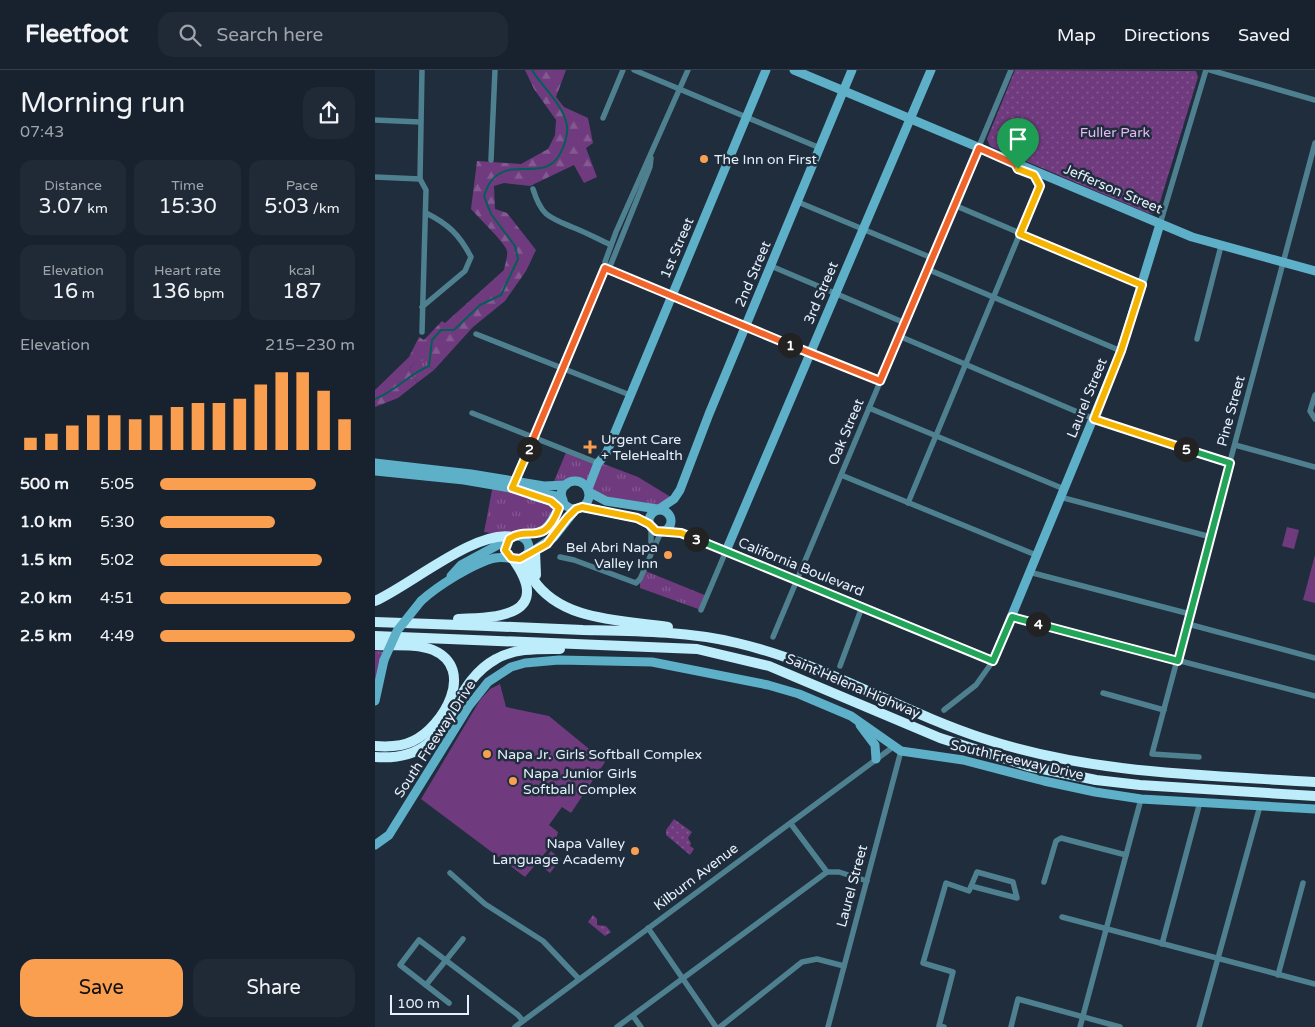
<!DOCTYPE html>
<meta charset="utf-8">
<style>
:root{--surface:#17222e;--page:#202a36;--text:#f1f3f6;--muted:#9ea4aa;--line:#363f4a;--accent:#fa9f4f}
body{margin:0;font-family:"Varela Round",sans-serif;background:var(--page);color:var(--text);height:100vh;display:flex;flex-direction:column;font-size:19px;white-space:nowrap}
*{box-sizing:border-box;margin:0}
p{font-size:16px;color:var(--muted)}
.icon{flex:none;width:28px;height:28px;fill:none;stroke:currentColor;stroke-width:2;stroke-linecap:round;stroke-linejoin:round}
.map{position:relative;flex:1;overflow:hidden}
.sheet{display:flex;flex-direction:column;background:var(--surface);width:375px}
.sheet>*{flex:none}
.scale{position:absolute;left:15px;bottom:12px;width:79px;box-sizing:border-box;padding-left:5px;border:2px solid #e6f0fb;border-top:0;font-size:14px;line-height:18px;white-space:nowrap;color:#e6f0fb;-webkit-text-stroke:4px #1f2d3d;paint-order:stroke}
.pin{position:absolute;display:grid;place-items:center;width:42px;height:42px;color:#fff;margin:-51px -21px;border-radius:50% 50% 50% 0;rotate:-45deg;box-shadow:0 0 5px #0007}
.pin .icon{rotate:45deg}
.km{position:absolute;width:25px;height:25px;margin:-12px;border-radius:50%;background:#222;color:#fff;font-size:14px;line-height:25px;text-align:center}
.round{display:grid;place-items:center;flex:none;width:52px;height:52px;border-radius:15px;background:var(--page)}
.overview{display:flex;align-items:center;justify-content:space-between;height:85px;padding:0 20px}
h1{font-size:28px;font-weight:600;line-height:38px}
.metrics{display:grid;grid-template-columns:repeat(3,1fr);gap:8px;height:85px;padding:5px 20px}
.metrics div{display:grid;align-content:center;border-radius:12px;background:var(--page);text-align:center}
.metrics b{font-size:21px;font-weight:600}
.metrics small{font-size:14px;font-weight:400}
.metrics p{font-size:14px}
.chart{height:140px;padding:10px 20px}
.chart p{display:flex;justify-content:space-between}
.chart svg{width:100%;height:90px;margin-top:5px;stroke:var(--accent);stroke-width:6}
.cta{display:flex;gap:10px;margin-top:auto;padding:10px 20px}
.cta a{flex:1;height:58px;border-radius:15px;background:var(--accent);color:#111;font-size:20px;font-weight:600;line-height:58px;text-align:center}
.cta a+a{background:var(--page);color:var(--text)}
ul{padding:0 20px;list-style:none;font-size:16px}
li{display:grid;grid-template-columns:80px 60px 1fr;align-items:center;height:38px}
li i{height:12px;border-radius:6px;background:var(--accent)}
header{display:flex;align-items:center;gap:30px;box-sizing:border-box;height:70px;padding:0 25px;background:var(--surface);border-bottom:1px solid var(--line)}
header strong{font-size:24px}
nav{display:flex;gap:28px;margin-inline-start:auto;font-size:18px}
.search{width:350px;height:45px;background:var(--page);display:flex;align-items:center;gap:12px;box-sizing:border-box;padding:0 18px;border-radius:15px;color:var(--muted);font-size:19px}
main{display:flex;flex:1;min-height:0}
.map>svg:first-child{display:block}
.grass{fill:url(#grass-tufts)}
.forest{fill:url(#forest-firs)}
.park{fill:url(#park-dots)}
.garden{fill:#6f3b7e}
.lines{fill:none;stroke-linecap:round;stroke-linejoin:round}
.stream{stroke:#005f57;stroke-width:2}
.street{stroke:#4e808f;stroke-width:5.5}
.secondary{stroke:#5db0c8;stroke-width:9}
.highway{stroke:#bdecfa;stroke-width:10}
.secondary-bridge{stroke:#5db0c8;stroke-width:9}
.split-1-casing{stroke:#fff;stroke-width:10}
.split-2-casing{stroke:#fff;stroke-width:10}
.split-3-casing{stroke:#fff;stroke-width:10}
.split-4-casing{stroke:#fff;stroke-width:10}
.split-5-casing{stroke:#fff;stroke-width:10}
.split-6-casing{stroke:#fff;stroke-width:10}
.split-1{stroke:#f0652b;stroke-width:6}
.split-2{stroke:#f0652b;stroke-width:6}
.split-3{stroke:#f5b400;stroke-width:6}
.split-4{stroke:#22a559;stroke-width:6}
.split-5{stroke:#22a559;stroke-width:6}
.split-6{stroke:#f5b400;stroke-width:6}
.poi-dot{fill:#fa9f4f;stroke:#1f2d3d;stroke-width:2}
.labels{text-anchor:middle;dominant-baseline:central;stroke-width:5;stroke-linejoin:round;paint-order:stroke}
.park-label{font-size:14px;fill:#e7b8f4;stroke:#1f2d3d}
.poi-label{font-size:14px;fill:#e6f0fb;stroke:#1f2d3d;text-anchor:start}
.street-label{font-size:14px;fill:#e6f0fb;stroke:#1f2d3d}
</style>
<header>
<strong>Fleetfoot</strong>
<div class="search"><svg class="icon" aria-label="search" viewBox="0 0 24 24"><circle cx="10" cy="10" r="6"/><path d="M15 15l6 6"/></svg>Search here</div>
<nav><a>Map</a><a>Directions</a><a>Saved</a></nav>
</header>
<main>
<section class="sheet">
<div class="overview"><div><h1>Morning run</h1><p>07:43</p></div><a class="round"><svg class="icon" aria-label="share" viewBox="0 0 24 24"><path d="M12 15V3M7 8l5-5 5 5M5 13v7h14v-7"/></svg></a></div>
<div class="metrics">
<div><p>Distance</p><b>3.07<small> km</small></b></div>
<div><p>Time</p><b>15:30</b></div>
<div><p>Pace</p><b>5:03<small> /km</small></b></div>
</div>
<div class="metrics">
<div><p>Elevation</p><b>16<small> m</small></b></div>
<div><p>Heart rate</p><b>136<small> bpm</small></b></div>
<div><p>kcal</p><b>187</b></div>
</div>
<div class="chart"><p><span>Elevation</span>215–230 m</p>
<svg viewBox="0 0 160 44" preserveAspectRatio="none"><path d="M5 44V38M15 44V36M25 44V32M35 44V27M45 44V27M55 44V29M65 44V27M75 44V23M85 44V21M95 44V21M105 44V19M115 44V12M125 44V6M135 44V6M145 44V15M155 44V29"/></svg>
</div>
<ul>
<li><b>500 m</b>5:05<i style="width:80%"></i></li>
<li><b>1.0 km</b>5:30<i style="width:59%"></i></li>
<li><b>1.5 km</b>5:02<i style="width:83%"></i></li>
<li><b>2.0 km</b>4:51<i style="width:98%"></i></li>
<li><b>2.5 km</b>4:49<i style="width:100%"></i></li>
</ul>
<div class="cta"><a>Save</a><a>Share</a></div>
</section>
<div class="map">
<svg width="940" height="957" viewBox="0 0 940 957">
<defs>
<pattern id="grass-tufts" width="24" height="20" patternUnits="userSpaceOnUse" patternTransform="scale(1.25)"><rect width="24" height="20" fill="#6f3b7e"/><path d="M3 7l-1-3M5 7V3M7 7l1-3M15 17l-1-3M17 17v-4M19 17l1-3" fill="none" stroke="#845891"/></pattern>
<pattern id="forest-firs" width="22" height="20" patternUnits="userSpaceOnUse" patternTransform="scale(1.25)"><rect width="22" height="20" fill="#6f3b7e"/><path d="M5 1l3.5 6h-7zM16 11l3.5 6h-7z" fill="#845891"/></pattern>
<pattern id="park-dots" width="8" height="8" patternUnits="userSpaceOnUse" patternTransform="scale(1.25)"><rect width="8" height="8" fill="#6f3b7e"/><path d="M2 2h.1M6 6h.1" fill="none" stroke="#845891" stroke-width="1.8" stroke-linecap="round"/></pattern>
</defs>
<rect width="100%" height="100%" fill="#1f2d3d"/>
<g class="grass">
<path d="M56,283L54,296L59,300L42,313L35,298L40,292Z"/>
<path d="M192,380L263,407L299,429L283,439L231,431L203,411L177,416Z"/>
<path d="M118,415L146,420L184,438L173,458L128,465L109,462Z"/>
<path d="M268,500L332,526L326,540L265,518V509Z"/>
<path d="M0,581L12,582L0,621Z"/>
</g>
<path class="forest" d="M150,0H191L181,27L189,37L213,48L218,73L211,78L222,107L209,113L199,95L155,116L129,113L119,116L120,139L132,143L161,180L151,201L130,231L98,257L59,300L54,296L56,284L47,291L40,292L35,298L42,313L23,328L0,337V320L34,287L44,267L49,270L67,251L70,253L129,200C130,194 133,186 132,181C131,174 103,147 96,139L102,91L146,94L173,79L180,65L181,50L159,19Z"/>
<g class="park">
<path d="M640,0L821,1L823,7L782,142L777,144L768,141L615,76L612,69Z"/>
<path d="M299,749L317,762L313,768L316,773L315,776L319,779L315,785L291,765V760Z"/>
<path d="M218,845L222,849V855L231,856L236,862L230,866L213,852Z"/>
</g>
<g class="garden">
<path d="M912,457L924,460L919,479L907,476Z"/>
<path d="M940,485V533L928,530Z"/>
<path d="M125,614L131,637L174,646L230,692L196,743L187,737L174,755L183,762L181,770L150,807L46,729L105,630L115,619Z"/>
<path d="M176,781L186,789L175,803L165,795Z"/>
</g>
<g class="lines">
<path class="stream" d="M0,329C21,321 34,304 54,296L57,270L66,260H79L105,235L126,225L143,189L140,176L116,144L109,126C112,118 115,109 124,104C146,90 176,114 189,75C191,69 193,61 192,56C189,35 167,17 157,0"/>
<g class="street">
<path d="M259,0L445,78"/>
<path d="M835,0L940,30"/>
<path d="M228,48L248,0"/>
<path d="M0,50L45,52"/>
<path d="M116,90L120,0"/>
<path d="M0,107L45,109"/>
<path d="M158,119C166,145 173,147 197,157C210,162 223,169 236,175"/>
<path d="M423,132L557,188"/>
<path d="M579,135L767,215"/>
<path d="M785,154L831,0"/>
<path d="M396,196L530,253"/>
<path d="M231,197L505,311"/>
<path d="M231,197L236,194L275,97L276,88"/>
<path d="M552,199L746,281"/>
<path d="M47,237L90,201L96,187C84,164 73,154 51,143"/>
<path d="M47,262L51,120L45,109L47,0"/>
<path d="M101,264L255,325"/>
<path d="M524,266L719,349L855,393"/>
<path d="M822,269L846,176"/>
<path d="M940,325L935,341L940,349"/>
<path d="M494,338L689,419"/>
<path d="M97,343L223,393"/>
<path d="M860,375L940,397"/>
<path d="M466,405L661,485"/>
<path d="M139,414L231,197L230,192L241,162L313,0"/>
<path d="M685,427L836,467"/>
<path d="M533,433L665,115"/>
<path d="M276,458V480"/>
<path d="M185,487L199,490L261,513L265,509L286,462"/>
<path d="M654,502L815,544"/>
<path d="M326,540L351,481"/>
<path d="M637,547L940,626"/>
<path d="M813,554L940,588"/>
<path d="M398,567L636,0"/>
<path d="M465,596L487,537"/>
<path d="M728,623L789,640"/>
<path d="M569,640L601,615L618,591"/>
<path d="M824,687L777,684L940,73"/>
<path d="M416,754L452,802H464L492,811"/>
<path d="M75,803L110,834L168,871L204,909"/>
<path d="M669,812L681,771L686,768L751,785"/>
<path d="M687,847L940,914"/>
<path d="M273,858L341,957"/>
<path d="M787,874L825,732"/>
<path d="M903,905L928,813"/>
<path d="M51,915L88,869"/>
<path d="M74,933L25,895L44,870L143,945L148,951"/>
<path d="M258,946L266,957"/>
<path d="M140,957L518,677"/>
<path d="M242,957L452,802"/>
<path d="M345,957L427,892L442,889L469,896"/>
<path d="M453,957L526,681"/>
<path d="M569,957L564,956L578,902L548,893L571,813L594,821L602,802L638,812L642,828L596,816"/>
<path d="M636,957L643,929L745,957"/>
<path d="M705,957L766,729"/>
<path d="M824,957L885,736"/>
</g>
<g class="secondary">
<path d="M419,0L817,167L940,201"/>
<path d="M654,103L659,105L665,116"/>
<path d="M0,393L96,404L169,416L191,415"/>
<path d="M0,401L89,410L187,427"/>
<circle cx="200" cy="425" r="14"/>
<path d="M213,419L223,393L231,384L391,0"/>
<path d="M214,422L231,431L282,439"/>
<path d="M157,426L176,431L184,438"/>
<path d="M207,437L262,448L274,454"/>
<path d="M284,439L299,429L305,420L334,344L477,0"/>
<circle cx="285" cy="451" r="11"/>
<path d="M288,461L306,463L351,481L618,591L746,281L785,154"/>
<path d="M144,465C176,464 174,454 188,430"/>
<circle cx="142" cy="478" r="12"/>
<path d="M351,481L556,0"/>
<path d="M155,483L179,467L201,439"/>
<path d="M76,506L86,495L134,469"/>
<path d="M46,531C61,517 100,492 120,488C125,487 131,488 136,488"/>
<path d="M0,631L9,590"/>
<path d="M485,655L500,675L501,689"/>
<path d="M0,775L14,765L94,636L113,612L136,597L150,593L184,590L277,592L393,615L424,624L476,646L526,681L588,690L669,711L720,722L766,729L940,739"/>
</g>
<g class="highway">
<path d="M160,481L161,505"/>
<path d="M150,486C152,493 154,502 158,509C186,552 248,550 293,557"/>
<path d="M0,531C34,516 102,459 137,467"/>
<path d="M83,549C124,548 178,545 138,489"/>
<path d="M0,552C69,554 139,557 208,560C259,561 312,561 362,573C449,593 526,642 610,669C717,704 829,705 940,712"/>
<path d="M0,566L322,579L394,596L565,668L653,696L721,710L765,715L940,726"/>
<path d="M0,575C18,576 41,573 58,580C102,599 68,657 38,671C26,677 13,677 0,676"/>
<path d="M0,687C82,693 68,618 121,589C140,578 163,579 185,579"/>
</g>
<path class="secondary-bridge" d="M9,590L22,561L46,531"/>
</g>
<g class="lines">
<g class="split-1-casing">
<path id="split-1" d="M415,275L505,311L604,78L640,94L643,99"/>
</g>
<g class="split-2-casing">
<path id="split-2" d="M154,379L230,198L415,275"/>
</g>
<g class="split-3-casing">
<path id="split-3" d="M154,379L137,418L176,431L184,438C169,478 153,455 134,469L130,480L136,488L145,489L172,474L192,448L201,439L207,437L262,448L274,454L281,461L306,463L321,469"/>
</g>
<g class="split-4-casing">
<path id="split-4" d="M321,469L618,591L637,547L663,554"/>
</g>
<g class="split-5-casing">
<path id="split-5" d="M663,554L803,591L855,393L811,379"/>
</g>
<g class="split-6-casing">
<path id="split-6" d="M643,99L659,105L665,116L645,164L767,215L746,281L719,349L811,379"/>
</g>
<use href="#split-1" class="split-1"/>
<use href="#split-2" class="split-2"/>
<use href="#split-3" class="split-3"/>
<use href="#split-4" class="split-4"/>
<use href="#split-5" class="split-5"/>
<use href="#split-6" class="split-6"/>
</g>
<g class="poi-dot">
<circle cx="329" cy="89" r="5"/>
<path d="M212.5 369.5h5v5h5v5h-5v5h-5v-5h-5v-5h5z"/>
<circle cx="293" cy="485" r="5"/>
<circle cx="112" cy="684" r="5"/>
<circle cx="138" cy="711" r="5"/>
<circle cx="260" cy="781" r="5"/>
</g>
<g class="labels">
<g class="park-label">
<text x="740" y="62">Fuller Park</text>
</g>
<g class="poi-label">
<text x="339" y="89">The Inn on First</text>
<text x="226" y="369">Urgent Care<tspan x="226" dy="16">+ TeleHealth</tspan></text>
<text x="283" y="477" text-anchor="end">Bel Abri Napa<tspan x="283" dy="16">Valley Inn</tspan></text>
<text x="122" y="684">Napa Jr. Girls Softball Complex</text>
<text x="148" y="703">Napa Junior Girls<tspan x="148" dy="16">Softball Complex</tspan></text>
<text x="250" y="773" text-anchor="end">Napa Valley<tspan x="250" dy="16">Language Academy</tspan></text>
</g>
<g class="street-label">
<text transform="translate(738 119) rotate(23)">Jefferson Street</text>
<text transform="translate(302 178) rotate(-67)">1st Street</text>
<text transform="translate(378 204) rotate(-67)">2nd Street</text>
<text transform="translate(446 223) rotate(-67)">3rd Street</text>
<text transform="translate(712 328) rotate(-68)">Laurel Street</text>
<text transform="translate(856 341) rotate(-75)">Pine Street</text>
<text transform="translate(471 362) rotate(-67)">Oak Street</text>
<text transform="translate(426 497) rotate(22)">California Boulevard</text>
<text transform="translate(478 616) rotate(23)">Saint Helena Highway</text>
<text transform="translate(60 669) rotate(-57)">South Freeway Drive</text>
<text transform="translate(642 690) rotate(13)">South Freeway Drive</text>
<text transform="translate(321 807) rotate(-37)">Kilburn Avenue</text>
<text transform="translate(477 816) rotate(-75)">Laurel Street</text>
</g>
</g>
</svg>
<div class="scale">100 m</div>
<div class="pin" style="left:643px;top:99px;background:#1e9e55"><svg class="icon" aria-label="arrive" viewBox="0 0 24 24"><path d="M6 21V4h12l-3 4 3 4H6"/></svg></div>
<b class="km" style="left:415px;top:275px">1</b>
<b class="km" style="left:154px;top:379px">2</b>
<b class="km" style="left:321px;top:469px">3</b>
<b class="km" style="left:663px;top:554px">4</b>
<b class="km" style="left:811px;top:379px">5</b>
</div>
</main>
